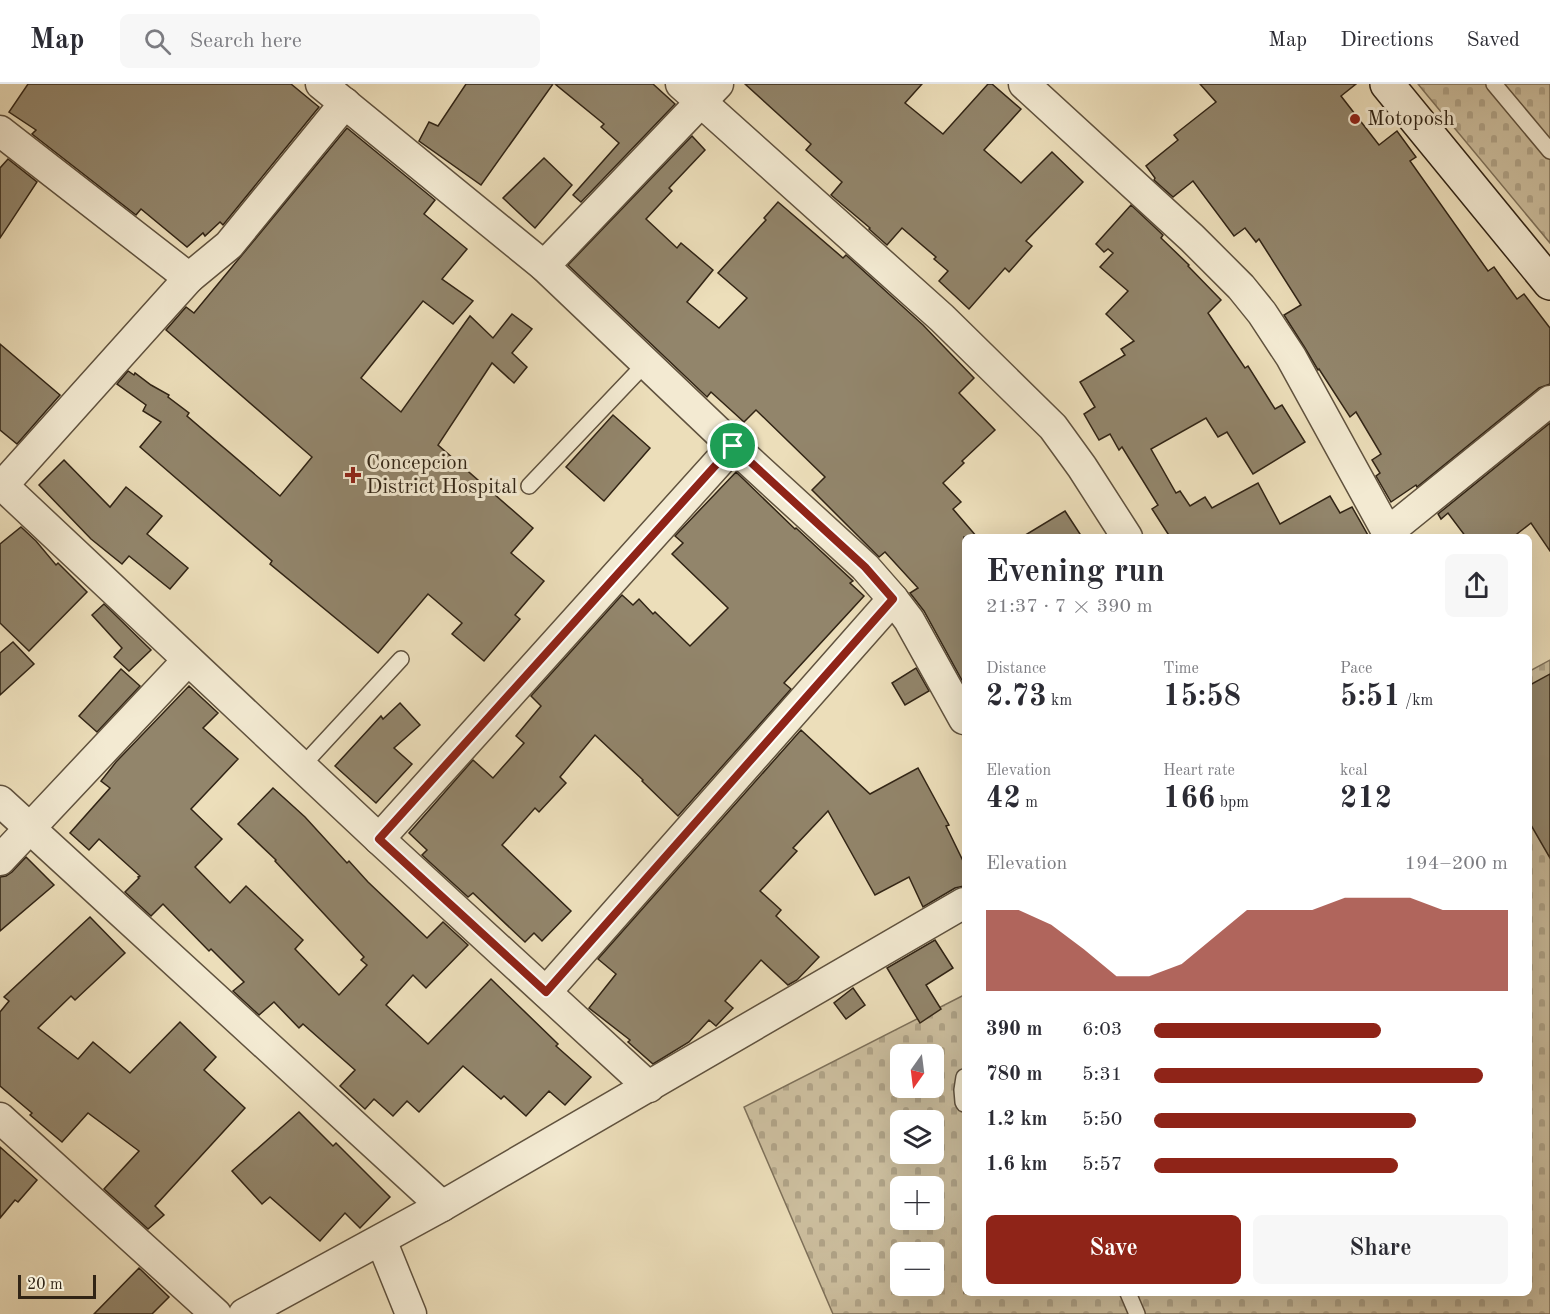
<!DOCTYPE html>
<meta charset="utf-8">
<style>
:root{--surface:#fff;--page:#f7f7f7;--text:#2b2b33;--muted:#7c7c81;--line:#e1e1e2;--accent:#8f2418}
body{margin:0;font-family:"Old Standard TT",serif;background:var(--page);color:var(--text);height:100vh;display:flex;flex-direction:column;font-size:22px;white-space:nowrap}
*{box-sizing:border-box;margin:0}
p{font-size:20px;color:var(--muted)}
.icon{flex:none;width:33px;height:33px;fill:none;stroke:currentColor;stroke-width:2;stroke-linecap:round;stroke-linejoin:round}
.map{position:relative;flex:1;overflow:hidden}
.panel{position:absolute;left:962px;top:450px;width:570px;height:762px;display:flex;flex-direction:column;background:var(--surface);border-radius:9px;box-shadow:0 6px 24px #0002}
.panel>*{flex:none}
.needle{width:39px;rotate:194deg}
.buttons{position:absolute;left:890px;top:960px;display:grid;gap:12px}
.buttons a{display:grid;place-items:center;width:54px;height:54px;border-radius:9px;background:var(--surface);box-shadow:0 6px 24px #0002;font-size:30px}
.scale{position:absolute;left:18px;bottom:15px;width:78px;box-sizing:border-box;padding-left:6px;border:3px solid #312415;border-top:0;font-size:16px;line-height:21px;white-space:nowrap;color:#312415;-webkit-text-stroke:4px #f3ead2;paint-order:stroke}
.pin{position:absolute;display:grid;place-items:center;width:51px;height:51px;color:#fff;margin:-26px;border:3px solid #fff;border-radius:50%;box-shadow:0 2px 6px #0007}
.round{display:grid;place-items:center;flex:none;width:63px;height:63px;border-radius:9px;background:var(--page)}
.headline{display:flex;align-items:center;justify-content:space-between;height:102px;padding:0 24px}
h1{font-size:33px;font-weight:700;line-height:45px}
.figures{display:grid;grid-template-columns:repeat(3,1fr);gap:9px;height:102px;padding:6px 24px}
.figures div{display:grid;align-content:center}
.figures b{font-size:30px;font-weight:700}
.figures small{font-size:16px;font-weight:400}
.figures p{font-size:16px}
.chart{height:168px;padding:12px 24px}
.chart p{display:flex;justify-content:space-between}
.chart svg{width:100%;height:108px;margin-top:6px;fill:var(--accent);opacity:.7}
.button{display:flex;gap:12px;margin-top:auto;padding:12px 24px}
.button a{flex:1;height:69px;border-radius:9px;background:var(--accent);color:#fff;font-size:24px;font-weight:700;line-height:69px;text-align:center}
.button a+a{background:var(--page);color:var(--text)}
ul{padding:0 24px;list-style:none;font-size:20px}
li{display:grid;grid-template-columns:96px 72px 1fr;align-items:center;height:45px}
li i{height:15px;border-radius:8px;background:var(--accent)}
header{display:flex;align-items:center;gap:36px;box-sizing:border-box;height:84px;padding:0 30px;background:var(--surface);border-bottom:2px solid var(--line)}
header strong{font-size:28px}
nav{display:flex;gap:33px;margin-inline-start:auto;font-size:21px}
.search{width:420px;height:54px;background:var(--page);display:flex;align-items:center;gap:15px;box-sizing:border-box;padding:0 21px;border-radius:9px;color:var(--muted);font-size:22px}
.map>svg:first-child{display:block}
.cemetery{fill:url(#cemetery-stones);stroke:#7e715a;stroke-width:1.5;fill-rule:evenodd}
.building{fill:#92856b;stroke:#312415;stroke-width:1.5}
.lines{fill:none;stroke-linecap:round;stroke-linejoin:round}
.service-casing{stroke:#60523e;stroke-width:18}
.minor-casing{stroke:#60523e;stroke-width:33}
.secondary-casing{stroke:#312415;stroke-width:36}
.service{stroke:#f3ead2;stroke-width:15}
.minor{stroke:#f3ead2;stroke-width:30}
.secondary{stroke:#f3ead2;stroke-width:33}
.route-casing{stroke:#fff;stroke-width:12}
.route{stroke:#8f2418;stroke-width:8}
.poi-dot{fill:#8f2418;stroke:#f3ead2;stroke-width:2}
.labels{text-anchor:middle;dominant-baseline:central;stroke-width:6;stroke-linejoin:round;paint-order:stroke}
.poi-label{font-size:21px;fill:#312415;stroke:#f3ead2;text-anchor:start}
</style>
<header>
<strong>Map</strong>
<div class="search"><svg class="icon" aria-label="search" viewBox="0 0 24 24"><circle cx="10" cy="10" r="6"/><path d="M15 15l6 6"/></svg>Search here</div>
<nav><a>Map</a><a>Directions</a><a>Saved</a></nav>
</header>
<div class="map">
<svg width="1550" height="1230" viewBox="0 0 1550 1230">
<defs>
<pattern id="cemetery-stones" width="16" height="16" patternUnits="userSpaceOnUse" patternTransform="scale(1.5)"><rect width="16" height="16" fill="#ccbe9e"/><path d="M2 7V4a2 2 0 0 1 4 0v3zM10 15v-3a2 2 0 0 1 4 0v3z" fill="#b0a387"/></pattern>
</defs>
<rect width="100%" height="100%" fill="#ecdeba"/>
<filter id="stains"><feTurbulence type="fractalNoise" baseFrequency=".00333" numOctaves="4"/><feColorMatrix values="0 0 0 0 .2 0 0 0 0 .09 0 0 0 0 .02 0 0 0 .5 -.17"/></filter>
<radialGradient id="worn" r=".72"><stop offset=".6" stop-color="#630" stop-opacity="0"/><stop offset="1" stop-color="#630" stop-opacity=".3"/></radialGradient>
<g class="cemetery">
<path d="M1418,0H1550V159L1427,11Z"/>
<path d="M1550,576V1230H833L744,1023L964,911V1209H1528V588ZM900,970H933V1004H900ZM900,1036H933V1070H900ZM900,1102H933V1136H900ZM900,1168H933V1202H900Z"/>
</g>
<g class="building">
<path d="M28,0H291L319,23L223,141L220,138L205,152L203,149L187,163L141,125L136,131L32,50L36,46L9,28Z"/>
<path d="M466,0H553L481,101L419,57L429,38L438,42Z"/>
<path d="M555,0H653L675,20L581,118L573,111L619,59L601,43L604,40Z"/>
<path d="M745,0H922L905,19L943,50L988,0H992L1021,25L984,66L1021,99L1052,68L1083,98L1026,157L1032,162L1009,188L1005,184L969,225L939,197L948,187L934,175L936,173L902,144L887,161L869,145L870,144L831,111L842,98L806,66L811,60Z"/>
<path d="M1200,0H1356L1341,12L1379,61L1397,47L1416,73L1410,77L1488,187L1494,183L1517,215L1524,210L1550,244V300L1539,304L1417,403L1416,401L1391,418L1376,392L1380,389L1372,376L1381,370L1356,328L1350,333L1319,285L1318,286L1305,264L1284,231L1301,221L1259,155L1256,158L1245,144L1234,152L1193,97L1173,113L1154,96L1155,94L1146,82L1178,56L1174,51L1216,18Z"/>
<path d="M347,44L435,116L424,130L467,165L442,195L473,217L453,240L423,217L361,294L401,328L470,232L493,254L512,230L532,245L512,269L527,283L514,299L492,279L438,361L533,444L511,469L544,497L515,531L520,535L484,577L452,550L462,539L428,510L378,569L270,480L272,477L140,363L161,338L143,327L146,321L117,300L128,287L134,291L135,289L151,301L169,311L168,313L189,329L187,332L280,412L312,373L166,246L186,223L194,229Z"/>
<path d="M692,52L705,66L669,104L672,107L646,135L677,164L681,159L713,186L687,218L719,244L747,214L718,189L766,136L764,134L778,118L843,174L846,171L923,241L974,294L959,309L995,346L962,377L964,379L943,399L961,418L953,425L977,453H964V600L924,527L910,509L918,504L885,468L879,473L812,406L825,393L756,326L744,338L711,308L707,313L568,181Z"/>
<path d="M544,74L572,101L535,144L503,114Z"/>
<path d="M8,75L37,98L0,154V84Z"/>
<path d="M1131,121L1163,151L1161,154L1189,181L1188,182L1221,216L1208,229L1245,284L1248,282L1275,325L1282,321L1305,358L1253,390L1227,348L1218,353L1206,334L1151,365L1176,409L1180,407L1190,422L1205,413L1212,424L1258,399L1280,440L1330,412L1340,429L1352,423L1369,453H1170L1152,425L1158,421L1122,363L1119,366L1110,350L1099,356L1084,330L1095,323L1080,298L1125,271L1121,265L1134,257L1106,230L1128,207L1100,183L1113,169L1108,165L1104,168L1096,160Z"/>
<path d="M0,260L60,311L17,360L0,346Z"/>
<path d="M613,331L650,364L604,417L566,383Z"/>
<path d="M1550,339V467L1531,439L1513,453H1466L1448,429L1441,435L1438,430Z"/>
<path d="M64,376L110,423L126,403L162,432L147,450L188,484L170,505L129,472L122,480L91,455L39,401Z"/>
<path d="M736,388L795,445L796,444L853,497L850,499L864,512L784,599L791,605L678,732L642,697L643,696L595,651L560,693L566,699L539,728L535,724L502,761L571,827L542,857L534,849L525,858L473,809L468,813L422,771L427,766L409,749L473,676L493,694L524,659L516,652L541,622L531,612L622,511L633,521L639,515L653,530L655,528L690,562L728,524L672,470L683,459L675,452Z"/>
<path d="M1065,427L1082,453H1022Z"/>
<path d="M21,443L36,457L56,481L58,479L87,508L29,567L0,539V460Z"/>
<path d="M104,520L151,566L129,587L114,573L122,564L92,531Z"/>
<path d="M13,558L34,580L0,611V569Z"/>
<path d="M916,584L929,607L905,621L892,599Z"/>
<path d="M121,585L140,602L97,648L79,632Z"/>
<path d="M1550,590V774L1528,736V602Z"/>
<path d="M189,602L218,629L203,644L238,675L191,725L222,755L195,783L230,819L246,802L303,856L295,865L339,911L367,881L361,876L364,873L275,777L276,776L238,740L273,704L305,733L347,779L349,777L368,798L427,854L443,838L468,861L426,904L413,891L386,921L428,960L491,895L558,960L556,962L591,993L565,1021L549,1007L526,1032L504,1012L501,1015L463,982L419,1028L407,1017L393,1032L374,1015L365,1025L340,1002L355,986L303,940L299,944L274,918L259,931L233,907L244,898L211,865L209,867L163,820L151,832L125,808L139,794L138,793L140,792L99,755L89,766L70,749L110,704L101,697L116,678Z"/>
<path d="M400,619L420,641L394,664L412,680L376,719L335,682L381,632L383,635Z"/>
<path d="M801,646L870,710L918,684L949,741L946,742L964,779V802L955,804L923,823L909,793L875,811L828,727L793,764L797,767L760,807L781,826L776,832L819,873L797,896L788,901L761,876L725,917L733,924L716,942L709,936L689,958L653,980L628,958L630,956L589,924L616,890L598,875Z"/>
<path d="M26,773L54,801L0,847V793L6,792L12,788Z"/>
<path d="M90,833L125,869L75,916L71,912L38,944L78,975L93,958L130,989L180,938L216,973L204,986L245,1024L155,1122L164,1131L148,1145L104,1105L139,1067L88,1029L62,1058L30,1031L32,1029L0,1002V928L9,917L4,913Z"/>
<path d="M935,856L953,884L926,901L941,925L920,939L887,884Z"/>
<path d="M853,904L865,921L846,935L834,919Z"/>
<path d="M299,1028L333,1062L336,1059L390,1113L360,1144L345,1129L320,1157L270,1113L262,1120L232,1087Z"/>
<path d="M0,1063L37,1096L18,1118L15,1116L0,1134Z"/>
<path d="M139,1184L169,1213L152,1230H94Z"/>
</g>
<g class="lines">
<g class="service-casing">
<g id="service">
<path d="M1494,0L1550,67"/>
<path d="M529,402L646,279"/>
<path d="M302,682L401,575"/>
<path d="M964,993L962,1006L963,1018L964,1020"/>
<path d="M1128,1209L1137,1230"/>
</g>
</g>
<g class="minor-casing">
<g id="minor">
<path d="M321,0L544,182L733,362L865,483L893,515L909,536L964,635"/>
<path d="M681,0L942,234L1053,343L1082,383L1127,453"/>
<path d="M1024,0L1192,154L1241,203L1262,229L1291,273L1390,453"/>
<path d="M0,47L189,194L229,161L345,19"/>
<path d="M544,182L718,0"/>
<path d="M0,399L379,755L649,1003"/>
<path d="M3,401L189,194"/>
<path d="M1387,449L1550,317"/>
<path d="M0,717L442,1122"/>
<path d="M379,755L733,362"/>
<path d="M0,776L188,576"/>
<path d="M546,908L893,515"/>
<path d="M0,1034L216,1230"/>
<path d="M381,1156L411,1230"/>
<path d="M244,1230L442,1122L964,819"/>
</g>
</g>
<g class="secondary-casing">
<path id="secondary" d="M1387,0L1550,199"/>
</g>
<use href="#service" class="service"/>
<use href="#minor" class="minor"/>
<use href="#secondary" class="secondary"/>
</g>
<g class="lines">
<g class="route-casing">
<path id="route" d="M733,362L865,483L893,515L546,908L379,755Z"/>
</g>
<use href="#route" class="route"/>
</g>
<g class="poi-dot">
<circle cx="1355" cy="35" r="6"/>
<path d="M350 382h6v6h6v6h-6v6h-6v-6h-6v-6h6z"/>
</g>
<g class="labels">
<g class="poi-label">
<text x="1367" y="35">Motoposh</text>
<text x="366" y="379">Concepcion<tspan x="366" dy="24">District Hospital</tspan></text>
</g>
</g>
<rect width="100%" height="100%" filter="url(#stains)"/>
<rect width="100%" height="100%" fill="url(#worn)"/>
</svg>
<div class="buttons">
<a><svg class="needle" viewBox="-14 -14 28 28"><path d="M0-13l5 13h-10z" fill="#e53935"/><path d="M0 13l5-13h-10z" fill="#7c7c81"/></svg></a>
<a><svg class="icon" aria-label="layers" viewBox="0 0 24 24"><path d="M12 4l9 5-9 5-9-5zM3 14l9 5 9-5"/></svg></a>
<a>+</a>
<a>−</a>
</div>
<div class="scale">20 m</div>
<div class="pin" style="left:733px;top:362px;background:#1e9e55"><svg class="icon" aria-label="arrive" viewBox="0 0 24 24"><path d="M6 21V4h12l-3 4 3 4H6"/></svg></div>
<section class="panel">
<div class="headline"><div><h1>Evening run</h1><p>21:37 · 7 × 390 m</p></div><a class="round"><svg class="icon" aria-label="share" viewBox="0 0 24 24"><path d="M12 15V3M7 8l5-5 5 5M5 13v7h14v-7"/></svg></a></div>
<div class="figures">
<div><p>Distance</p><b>2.73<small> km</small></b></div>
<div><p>Time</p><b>15:58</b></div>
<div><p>Pace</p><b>5:51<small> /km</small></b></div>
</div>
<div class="figures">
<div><p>Elevation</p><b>42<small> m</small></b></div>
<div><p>Heart rate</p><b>166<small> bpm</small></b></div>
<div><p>kcal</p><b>212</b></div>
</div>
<div class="chart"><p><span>Elevation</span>194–200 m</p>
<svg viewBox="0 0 160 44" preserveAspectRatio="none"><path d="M0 44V11L10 11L20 17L30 27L40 38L50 38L60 33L70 22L80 11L90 11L100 11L110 6L120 6L130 6L140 11L150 11L160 11V44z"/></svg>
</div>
<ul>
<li><b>390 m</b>6:03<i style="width:64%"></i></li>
<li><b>780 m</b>5:31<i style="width:93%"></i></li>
<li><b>1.2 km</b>5:50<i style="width:74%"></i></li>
<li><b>1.6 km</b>5:57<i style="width:69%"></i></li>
</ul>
<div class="button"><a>Save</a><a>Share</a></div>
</section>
</div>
